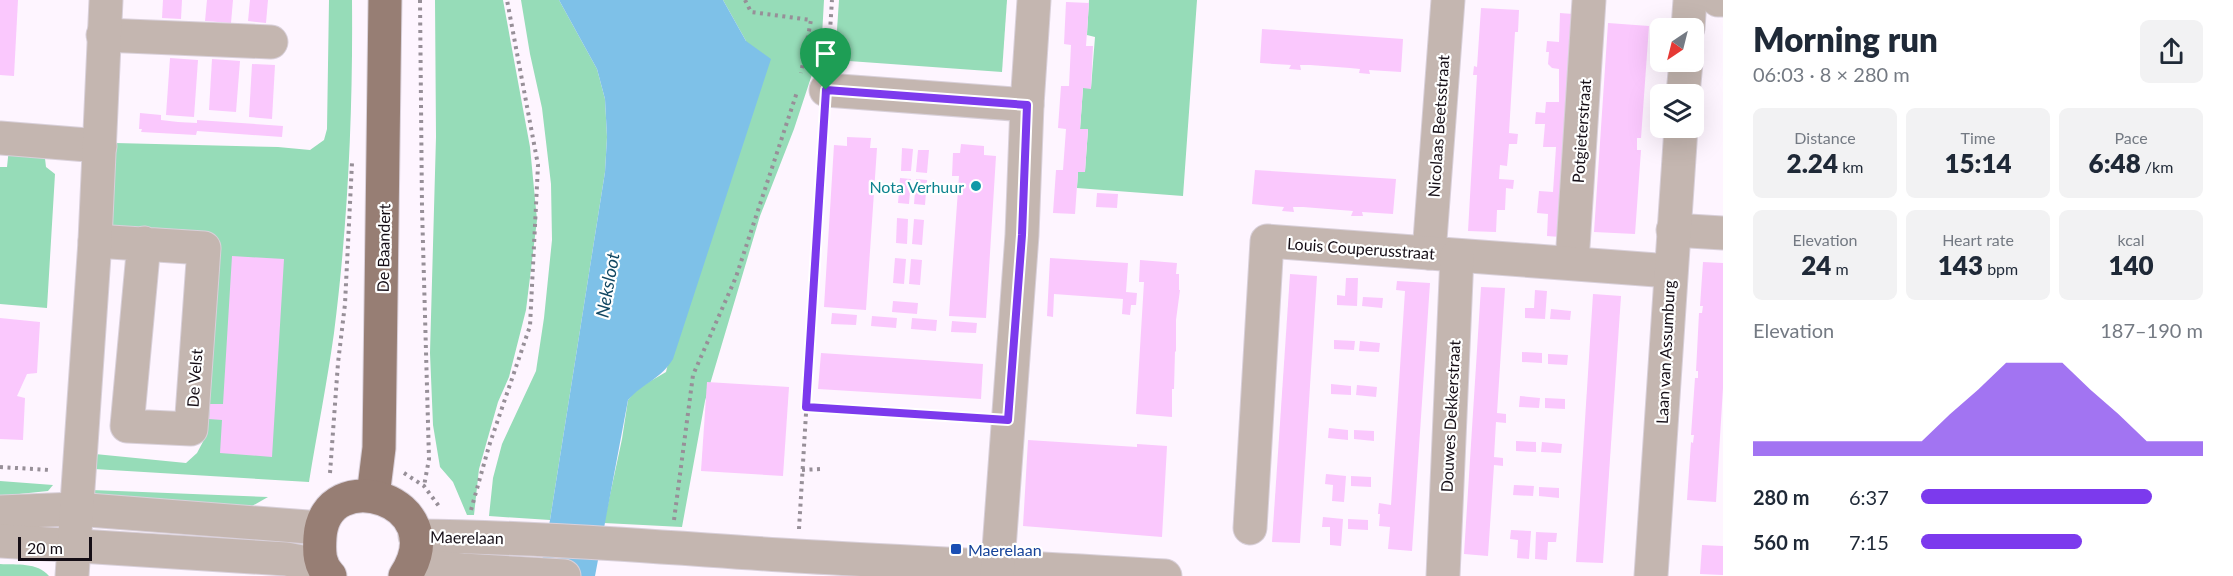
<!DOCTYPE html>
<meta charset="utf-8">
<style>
:root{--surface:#fff;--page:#f2f2f3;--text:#1f2937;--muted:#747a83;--accent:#7c3aed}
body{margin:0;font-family:Lato,sans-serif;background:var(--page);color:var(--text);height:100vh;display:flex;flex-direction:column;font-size:22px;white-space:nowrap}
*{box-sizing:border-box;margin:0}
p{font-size:20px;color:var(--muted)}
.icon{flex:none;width:33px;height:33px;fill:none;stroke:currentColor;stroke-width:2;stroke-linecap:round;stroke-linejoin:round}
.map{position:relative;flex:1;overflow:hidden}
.drawer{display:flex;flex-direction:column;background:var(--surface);width:510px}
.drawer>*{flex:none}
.needle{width:39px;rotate:215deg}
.tools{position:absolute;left:1650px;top:18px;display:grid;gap:12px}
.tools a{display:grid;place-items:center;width:54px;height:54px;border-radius:9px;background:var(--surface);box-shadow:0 6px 24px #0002;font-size:30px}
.scale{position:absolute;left:18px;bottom:15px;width:74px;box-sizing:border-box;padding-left:6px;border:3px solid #150e16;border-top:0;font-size:16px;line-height:21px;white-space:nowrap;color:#150e16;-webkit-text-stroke:4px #fff;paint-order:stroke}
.pin{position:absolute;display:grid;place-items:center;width:51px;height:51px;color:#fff;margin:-62px -26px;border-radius:50% 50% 50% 0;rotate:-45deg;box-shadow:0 0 6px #0007}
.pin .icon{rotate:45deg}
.round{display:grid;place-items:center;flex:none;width:63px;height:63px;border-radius:9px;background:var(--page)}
.headline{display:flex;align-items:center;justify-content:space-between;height:102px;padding:0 30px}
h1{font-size:33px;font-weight:800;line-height:45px}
.stats{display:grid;grid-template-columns:repeat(3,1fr);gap:9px;height:102px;padding:6px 30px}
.stats div{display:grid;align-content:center;border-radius:9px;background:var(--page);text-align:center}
.stats b{font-size:26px;font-weight:800}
.stats small{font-size:16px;font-weight:400}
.stats p{font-size:16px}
.chart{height:168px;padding:12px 30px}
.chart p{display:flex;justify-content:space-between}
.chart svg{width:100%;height:108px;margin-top:6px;fill:var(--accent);opacity:.7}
ul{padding:0 30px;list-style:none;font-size:20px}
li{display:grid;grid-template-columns:96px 72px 1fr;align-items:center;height:45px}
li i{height:15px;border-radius:8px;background:var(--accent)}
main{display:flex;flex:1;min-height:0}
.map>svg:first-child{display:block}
.green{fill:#96dcb8}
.water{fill:#7ec1e8}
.building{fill:#fac8fd}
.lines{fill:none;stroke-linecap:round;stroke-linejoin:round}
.minor-casing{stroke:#d9d0da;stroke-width:35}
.major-casing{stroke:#d9d0da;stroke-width:35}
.path{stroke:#978f98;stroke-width:4;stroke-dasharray:3 4.5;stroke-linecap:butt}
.minor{stroke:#c4b6b0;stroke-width:33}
.major{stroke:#977e74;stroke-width:33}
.route-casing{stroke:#fff;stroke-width:12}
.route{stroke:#7c3aed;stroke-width:8}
.culture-dot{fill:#0f9aa8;stroke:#fff;stroke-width:2}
.transit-dot{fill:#1a4fb4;stroke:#fff;stroke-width:2}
.labels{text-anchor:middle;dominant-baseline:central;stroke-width:4.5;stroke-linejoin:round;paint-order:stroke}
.street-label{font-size:16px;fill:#150e16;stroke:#fff}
.culture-label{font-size:16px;fill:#0d838f;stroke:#fff;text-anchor:end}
.transit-label{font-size:16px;fill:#164399;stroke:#fff;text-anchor:start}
.water-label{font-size:18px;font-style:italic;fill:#124863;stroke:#fff}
</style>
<main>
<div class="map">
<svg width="1723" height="576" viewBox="0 0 1723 576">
<rect width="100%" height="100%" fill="#fef5ff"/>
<g class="green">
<path d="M329,0H352C353,111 348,223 334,333C327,383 317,433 309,482L94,469L95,454L186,463L197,453L206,436L209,360L205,233L187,230L112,227L115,143L278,147L310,150L324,140L327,129Z"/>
<path d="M435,0H503L530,147L537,220L526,310L509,377L498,402L479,469L474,515H467L453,482L440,467L433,425L430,353L436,137Z"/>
<path d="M521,0H559L597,69L605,99L607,137L605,172L550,520L489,516L493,478L502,444L536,371L544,318L552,240L551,184L542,108L530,54Z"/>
<path d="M723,0H824L822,36L819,53L794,129L760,216L705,401L682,527L604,523L622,439L628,400L637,389L666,372L746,41Z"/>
<path d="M839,0H1007L1002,72L835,60Z"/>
<path d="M1089,0H1197L1183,196L1077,188L1078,172L1085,171L1088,130H1080L1083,88H1091L1095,37L1087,35Z"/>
<path d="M9,148L44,150L46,167L55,174L47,308L0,304V167H7Z"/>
<path d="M0,481L53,485L48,491L0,496Z"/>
<path d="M92,490L268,497L252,506L97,497Z"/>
<path d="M0,564C17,565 37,562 49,576H0Z"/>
</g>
<path class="water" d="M559,0H723L746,41L771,59L673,359C661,379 643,383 628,400L595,576H539L550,520L605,172L607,137L605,99L597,69Z"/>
<g class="building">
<path d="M0,0H18L14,76L0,75Z"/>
<path d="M163,0H182L181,19L162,18Z"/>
<path d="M207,0H233L231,23L205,21Z"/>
<path d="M250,0H268L266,23L248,21Z"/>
<path d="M1066,2L1089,3L1086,46H1093L1091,89L1083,88L1080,129H1088L1085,172H1078L1075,214L1053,213L1056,170H1063L1066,129L1058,128L1061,86H1069L1071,45L1064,44Z"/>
<path d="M1481,8L1519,10L1518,32H1515L1509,133L1518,134L1517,144H1509L1507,166L1500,165L1499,179L1514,180L1513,189L1506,188L1505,210H1497L1496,232L1468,231L1477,75H1473L1474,66L1477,67Z"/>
<path d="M1560,13L1573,14L1560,237L1547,236L1548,214L1537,213L1539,191L1553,192L1556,147H1543L1545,124H1535L1536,112L1545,113L1546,102H1559V69L1552,68L1548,64L1549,52H1546L1547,41L1559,42Z"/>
<path d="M1608,23L1649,26L1641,138H1637V150H1641L1635,234L1594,232Z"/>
<path d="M1262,29L1403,39L1401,72L1369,70L1370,74L1359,73L1360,69L1350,68L1310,65H1300L1301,70L1289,69L1291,65L1260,63Z"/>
<path d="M170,58L198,60L194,117L166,115Z"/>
<path d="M212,59L240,61L236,112L209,110Z"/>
<path d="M252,64L275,65L272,119L249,117Z"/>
<path d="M140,113L161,115V120L178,122L197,123V120L283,126L282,137L197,131L196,135L141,132L142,129H139Z"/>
<path d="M847,137L871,138L870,148H877L866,310L824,307L834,145L847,146Z"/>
<path d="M961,144L984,146V155L996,156L986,318L949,316L959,176H952L953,153H960Z"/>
<path d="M902,148L913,149L911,171H901Z"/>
<path d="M918,150H929L927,173L916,172Z"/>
<path d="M1255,170L1396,179L1393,214L1362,212L1363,216H1351L1353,211L1303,207H1293L1294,212L1282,211L1284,207L1252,204Z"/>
<path d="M900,178L911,179L909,204L898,203Z"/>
<path d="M916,179L927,180L925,205L914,204Z"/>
<path d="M1097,193L1118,194L1117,208L1096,207Z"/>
<path d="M897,218L908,219L907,244L896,243Z"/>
<path d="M914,219L924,220L922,245L912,244Z"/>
<path d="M232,256L284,259L272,457L220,453L222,420L209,419L210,404H223Z"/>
<path d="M895,258L906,259L904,284L893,283Z"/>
<path d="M1050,258L1128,263L1126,292L1137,293L1136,305H1131L1130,315L1122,314L1123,299L1054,294L1053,317L1047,316Z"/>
<path d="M911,259L922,260L920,285L909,284Z"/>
<path d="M1140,260L1177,263L1176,274H1179V290H1180L1176,320V352L1175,351L1174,389H1172V417L1136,414L1144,282H1139Z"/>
<path d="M1703,262L1723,263V388L1716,502L1687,500L1691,442L1693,443L1694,435H1691L1695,378H1698V371H1696L1699,313H1702L1703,306H1700Z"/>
<path d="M1290,274L1317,276L1300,543L1272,542Z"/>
<path d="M1346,278H1358L1357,306L1337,305V295L1345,296Z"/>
<path d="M1397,281L1430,283L1412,551L1388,549L1390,527L1379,526L1380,514H1378L1379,503L1391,505L1405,291L1396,290Z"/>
<path d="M1481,287L1505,288L1497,413L1506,414V423L1496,422L1494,457L1503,458V466L1494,465L1488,556L1464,554Z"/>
<path d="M1535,290L1547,291L1545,319L1525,318V308H1534Z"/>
<path d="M1593,294L1621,296L1603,563L1576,562Z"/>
<path d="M1363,297L1383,298L1382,308L1362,306Z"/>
<path d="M893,301L918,303L917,314L892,312Z"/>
<path d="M1551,309L1571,311L1570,320L1550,319Z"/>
<path d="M832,313L857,315L856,325L831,324Z"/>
<path d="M872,316L897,318L896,328L871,326Z"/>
<path d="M0,318L40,322L37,373L27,374L17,396L25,398L23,440L0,439Z"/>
<path d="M912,318L937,320L936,331L911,329Z"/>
<path d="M952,321L977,323L976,333L951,332Z"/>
<path d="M1334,340L1355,341L1354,350L1334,349Z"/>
<path d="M1360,341L1380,343L1379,352L1359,351Z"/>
<path d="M1522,352L1542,353V363L1522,362Z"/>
<path d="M821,353L983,364L981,399L818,389Z"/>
<path d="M1548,354L1568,355L1567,365L1548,364Z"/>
<path d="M707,382L789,387L783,476L701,471Z"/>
<path d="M1331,384L1351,386V395L1331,394Z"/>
<path d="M1357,385L1377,387L1376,397L1356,395Z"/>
<path d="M1520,396L1540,398L1539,408L1519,407Z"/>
<path d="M1545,398L1565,399V409L1545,408Z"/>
<path d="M1329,428L1348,430V440L1328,438Z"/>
<path d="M1354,430L1374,431V441L1354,439Z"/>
<path d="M1028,440L1137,447V444L1167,446L1162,537L1023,526Z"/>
<path d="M1516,441L1536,442V452L1516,451Z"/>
<path d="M1542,442L1562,444L1561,453L1541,452Z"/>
<path d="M1326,474L1346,476L1344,502L1332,501L1333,485L1325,484Z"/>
<path d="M1351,476L1371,477V487L1351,486Z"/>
<path d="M1514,485L1534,486L1533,496L1513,495Z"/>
<path d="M1539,487L1559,488V498L1539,496Z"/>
<path d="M1323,517L1343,519L1341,546L1330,545V527H1322Z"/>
<path d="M1348,519L1368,520V530L1348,529Z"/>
<path d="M1511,530L1531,531L1529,559L1517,558L1518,540L1510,539Z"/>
<path d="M1536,532L1557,533L1556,542H1548L1547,560L1535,559Z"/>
<path d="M1702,545L1723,546V575L1700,574Z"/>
</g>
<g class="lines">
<g class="minor-casing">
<g id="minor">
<path d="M1718,0H1723"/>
<path d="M1688,28L1690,0"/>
<path d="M103,35L271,42"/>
<path d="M826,90L1027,105"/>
<path d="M1683,94L1686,62"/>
<path d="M0,138L100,146"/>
<path d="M1673,230L1723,233"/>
<path d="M95,241L204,248L191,429L127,426L144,243"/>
<path d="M1429,253L1448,0"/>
<path d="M1572,262L1589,0"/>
<path d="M0,512L75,509L321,528"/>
<path d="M1250,528L1267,241L1670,271"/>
<path d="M415,536C543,537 669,548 797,556C919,563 1042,568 1165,576"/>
<path d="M0,541L286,559L323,566"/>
<path d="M412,565L462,570L564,576"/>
<path d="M72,576L95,241L106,0"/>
<path d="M997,576L1022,235L1027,105L1034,0"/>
<path d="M1443,576L1457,256"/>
<path d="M1651,576L1681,128"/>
</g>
</g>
<g class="major-casing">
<g id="major">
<path d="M373,496L379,448L385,0"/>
<path d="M330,576C319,565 319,552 320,537C325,461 455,500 405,576"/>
</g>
</g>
<g class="path">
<path d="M420,0L422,208L429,459L424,486"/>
<path d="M745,0L751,12L811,20L801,73"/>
<path d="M828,62L832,0"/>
<path d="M806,407L982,418"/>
<path d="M0,467L50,470"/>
<path d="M802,470L821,469"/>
<path d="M330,473L338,363L345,304L352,163"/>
<path d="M404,473L424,486L441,509"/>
<path d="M471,510L489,446L530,326L538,165L507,0"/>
<path d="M674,520L693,375L736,277L797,92"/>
<path d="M799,529L824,117"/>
</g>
<use href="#minor" class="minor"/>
<use href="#major" class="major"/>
</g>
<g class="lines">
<g class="route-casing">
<path id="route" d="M826,90L1027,105L1022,235L1008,420L806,407Z"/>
</g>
<use href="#route" class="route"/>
</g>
<circle class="culture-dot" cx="976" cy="186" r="6"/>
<rect class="transit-dot" x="950" y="543" width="12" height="12" rx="3"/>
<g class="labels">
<g class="street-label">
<text transform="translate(1438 126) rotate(-86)">Nicolaas Beetsstraat</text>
<text transform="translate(1581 131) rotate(-86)">Potgieterstraat</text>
<text transform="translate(383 248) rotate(-89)">De Baandert</text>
<text transform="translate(1361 248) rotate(4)">Louis Couperusstraat</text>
<text transform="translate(1665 352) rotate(-87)">Laan van Assumburg</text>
<text transform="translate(194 378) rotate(-86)">De Velst</text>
<text transform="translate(1450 416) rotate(-87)">Douwes Dekkerstraat</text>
<text transform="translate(467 537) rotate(1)">Maerelaan</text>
</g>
<g class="culture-label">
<text x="964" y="186">Nota Verhuur</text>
</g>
<g class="transit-label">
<text x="968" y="549">Maerelaan</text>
</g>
<g class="water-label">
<text transform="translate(607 285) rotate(-80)">Neksloot</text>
</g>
</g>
</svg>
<div class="tools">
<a><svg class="needle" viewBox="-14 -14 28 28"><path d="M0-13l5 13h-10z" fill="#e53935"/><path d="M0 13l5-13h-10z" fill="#747a83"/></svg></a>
<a><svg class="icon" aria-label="layers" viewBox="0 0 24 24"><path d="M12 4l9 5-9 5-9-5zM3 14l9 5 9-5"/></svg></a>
</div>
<div class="scale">20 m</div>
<div class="pin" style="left:826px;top:90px;background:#1e9e55"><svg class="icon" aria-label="arrive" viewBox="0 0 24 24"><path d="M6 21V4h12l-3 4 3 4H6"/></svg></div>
</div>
<section class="drawer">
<div class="headline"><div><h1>Morning run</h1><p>06:03 · 8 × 280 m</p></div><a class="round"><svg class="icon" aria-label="share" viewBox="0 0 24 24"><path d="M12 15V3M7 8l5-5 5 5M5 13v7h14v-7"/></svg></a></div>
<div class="stats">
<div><p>Distance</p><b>2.24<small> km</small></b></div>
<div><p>Time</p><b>15:14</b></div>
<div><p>Pace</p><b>6:48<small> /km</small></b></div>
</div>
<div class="stats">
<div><p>Elevation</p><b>24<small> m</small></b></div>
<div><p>Heart rate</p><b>143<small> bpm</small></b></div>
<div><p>kcal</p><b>140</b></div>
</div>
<div class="chart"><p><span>Elevation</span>187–190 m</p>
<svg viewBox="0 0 160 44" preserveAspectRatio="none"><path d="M0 44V38L10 38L20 38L30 38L40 38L50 38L60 38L70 27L80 17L90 6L100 6L110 6L120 17L130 27L140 38L150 38L160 38V44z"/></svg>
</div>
<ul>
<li><b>280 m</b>6:37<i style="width:82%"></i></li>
<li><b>560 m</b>7:15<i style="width:57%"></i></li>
</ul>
</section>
</main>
